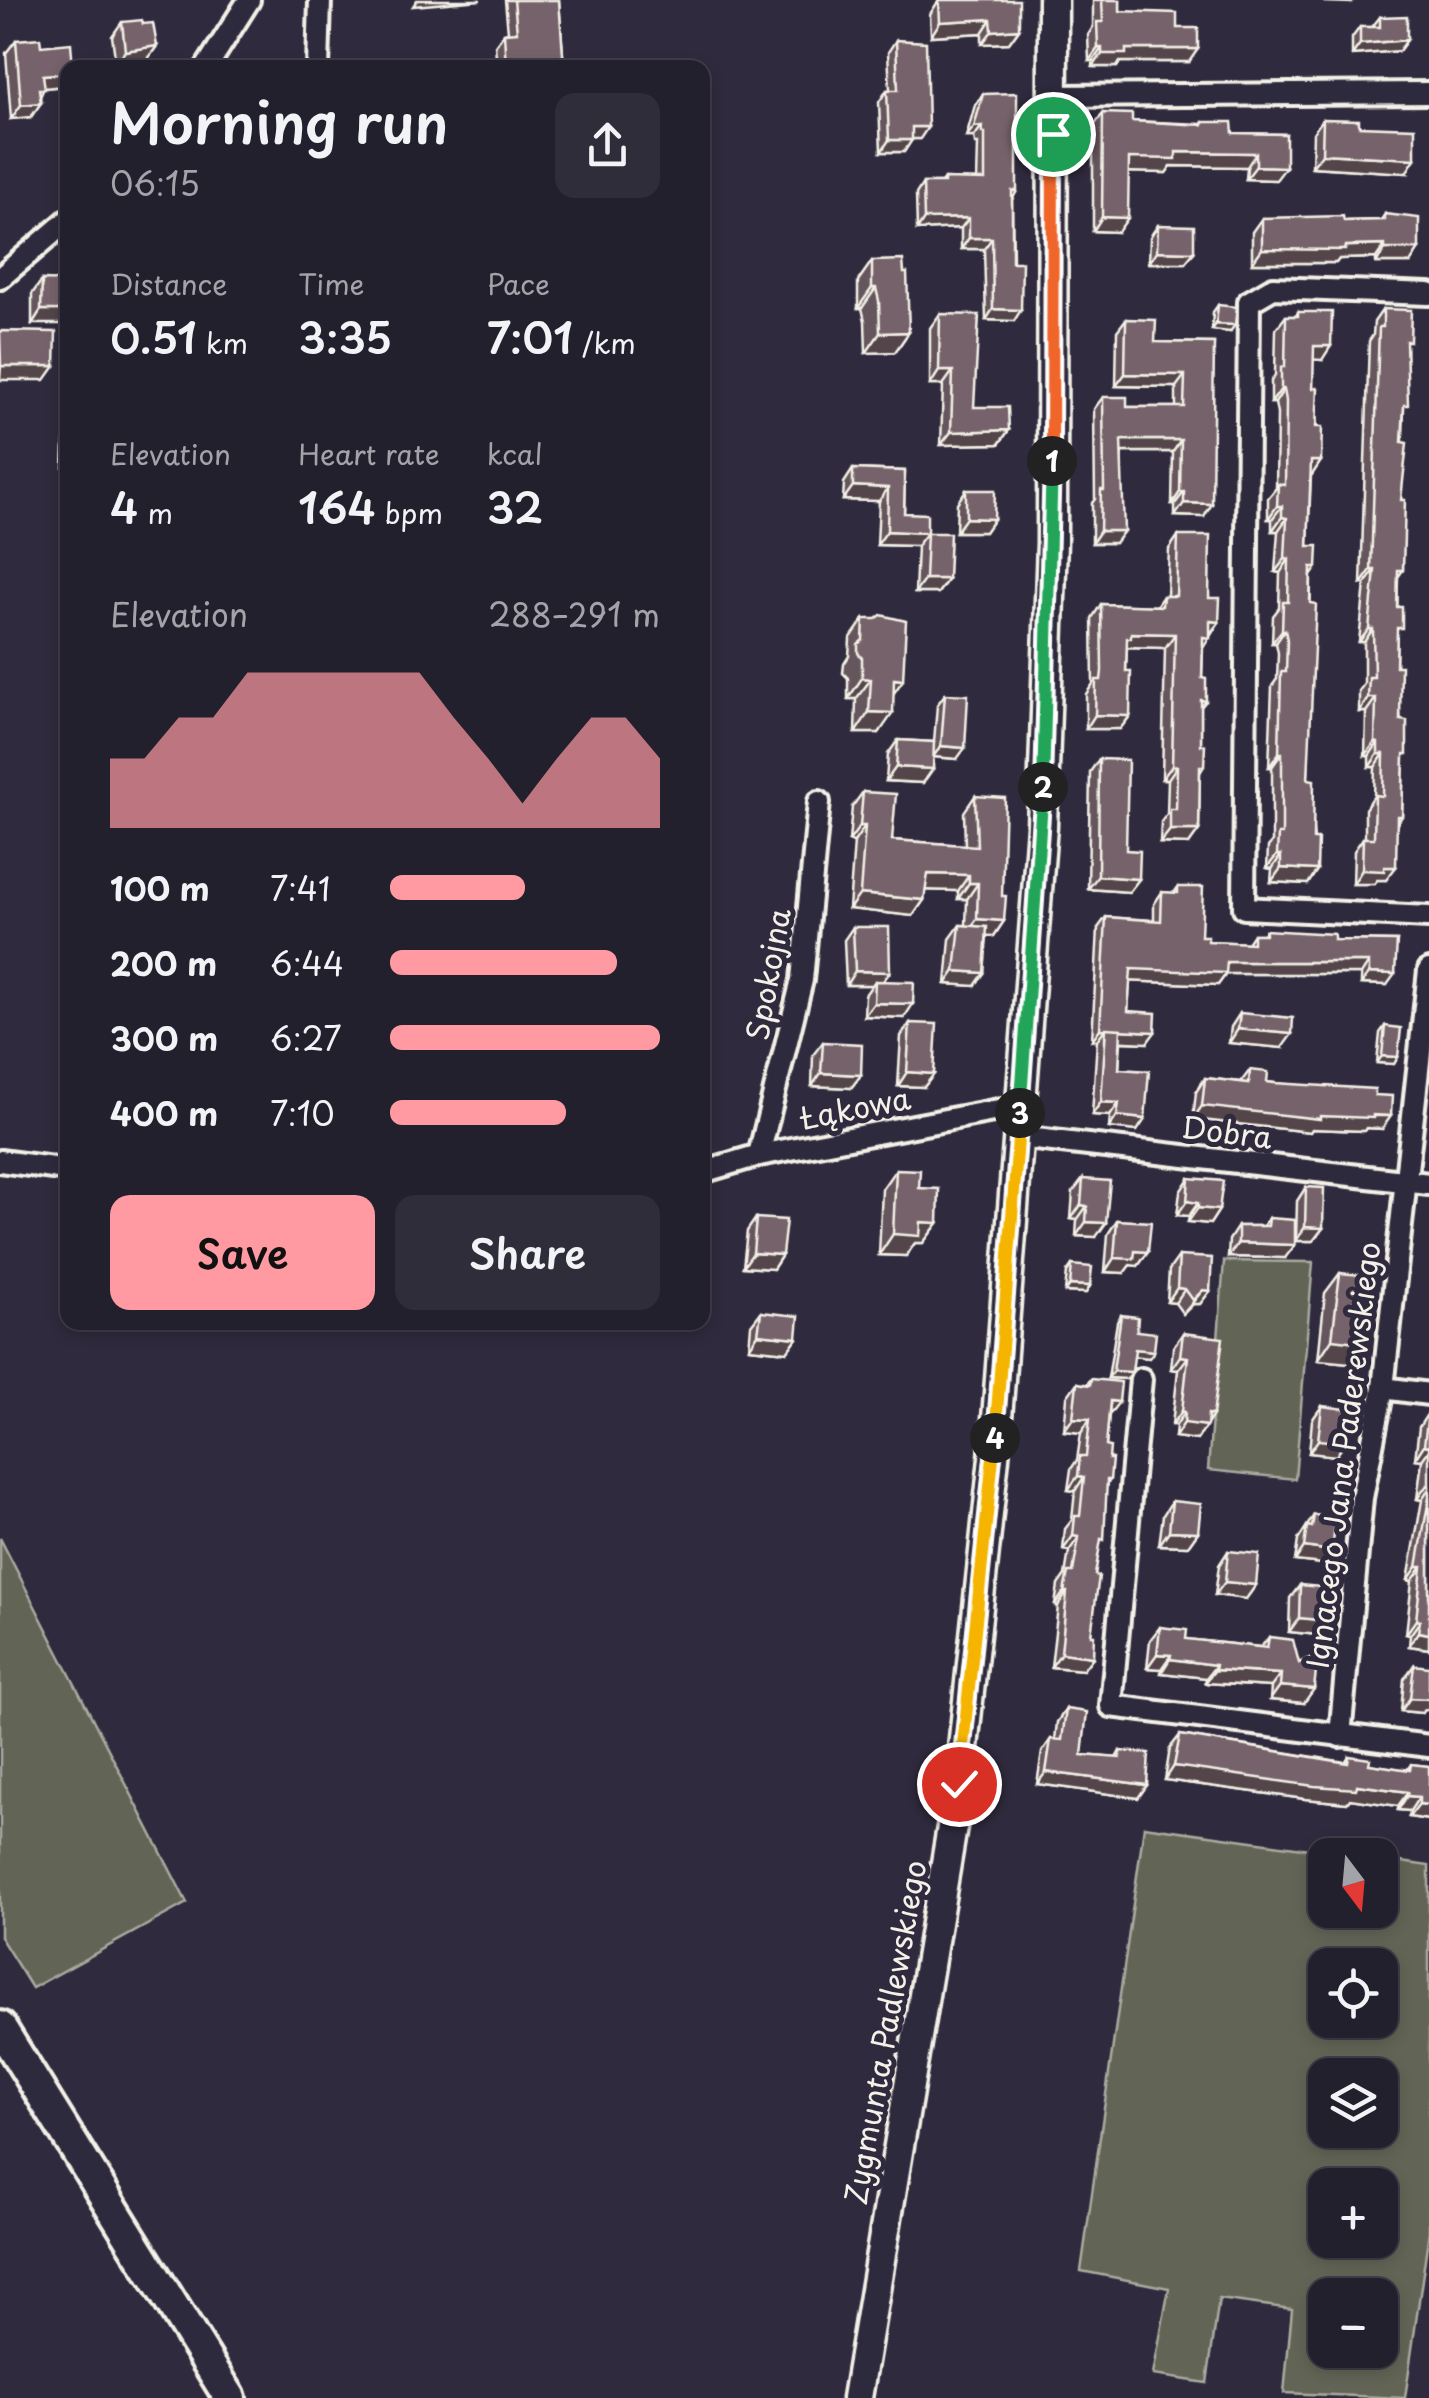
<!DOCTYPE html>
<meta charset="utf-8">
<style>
:root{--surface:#23202e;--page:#2f2d3a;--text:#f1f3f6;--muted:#a3a3aa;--line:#403e4a;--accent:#ff9aa2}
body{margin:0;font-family:"Playpen Sans",sans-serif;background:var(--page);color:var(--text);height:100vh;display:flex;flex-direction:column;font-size:38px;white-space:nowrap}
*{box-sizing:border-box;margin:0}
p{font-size:32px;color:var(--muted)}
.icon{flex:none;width:55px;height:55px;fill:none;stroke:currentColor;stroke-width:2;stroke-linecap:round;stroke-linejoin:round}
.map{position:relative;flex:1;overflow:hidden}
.drawer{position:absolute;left:60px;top:60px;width:650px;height:1270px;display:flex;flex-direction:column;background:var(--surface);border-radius:20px;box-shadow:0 5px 15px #0003,0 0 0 2px var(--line)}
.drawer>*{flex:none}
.needle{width:65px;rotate:164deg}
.tools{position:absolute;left:1308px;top:1838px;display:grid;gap:20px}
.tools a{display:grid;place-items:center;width:90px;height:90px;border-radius:20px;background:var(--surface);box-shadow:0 5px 15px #0003,0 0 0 2px var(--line);font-size:50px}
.pin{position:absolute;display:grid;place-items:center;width:85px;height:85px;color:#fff;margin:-42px;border:5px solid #fff;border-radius:50%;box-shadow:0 2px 10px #0007}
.km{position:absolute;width:50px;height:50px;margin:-25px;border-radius:50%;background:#222;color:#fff;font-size:28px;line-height:50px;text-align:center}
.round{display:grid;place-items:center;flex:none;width:105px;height:105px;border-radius:20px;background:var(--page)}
.overview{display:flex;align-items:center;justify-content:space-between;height:170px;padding:0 50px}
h1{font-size:55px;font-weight:600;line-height:75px}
.metrics{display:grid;grid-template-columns:repeat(3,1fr);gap:15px;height:170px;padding:10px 50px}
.metrics div{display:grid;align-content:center}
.metrics b{font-size:42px;font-weight:600}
.metrics small{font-size:28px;font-weight:400}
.metrics p{font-size:28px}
.chart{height:280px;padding:20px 50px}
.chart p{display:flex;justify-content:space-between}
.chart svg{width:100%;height:180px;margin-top:10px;fill:var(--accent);opacity:.7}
.action{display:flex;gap:20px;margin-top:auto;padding:20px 50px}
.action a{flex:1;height:115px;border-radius:20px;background:var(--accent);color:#111;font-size:40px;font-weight:600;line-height:115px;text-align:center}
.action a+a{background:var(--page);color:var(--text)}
ul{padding:0 50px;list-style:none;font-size:32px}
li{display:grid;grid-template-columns:160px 120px 1fr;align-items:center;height:75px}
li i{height:25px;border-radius:12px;background:var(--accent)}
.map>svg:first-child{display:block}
.green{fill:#626557;stroke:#ababa0;stroke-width:2.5;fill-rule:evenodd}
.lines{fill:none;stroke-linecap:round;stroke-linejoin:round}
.minor-casing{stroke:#f4f1e8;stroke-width:28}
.tertiary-casing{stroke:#f4f1e8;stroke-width:35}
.secondary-casing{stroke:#f4f1e8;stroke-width:38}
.minor{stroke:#2f2a3d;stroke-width:20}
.tertiary{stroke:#2f2a3d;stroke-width:28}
.secondary{stroke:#2f2a3d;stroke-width:30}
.wall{fill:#65545b;stroke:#f4f1e8;stroke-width:2.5}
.shaded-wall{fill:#53454a;stroke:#f4f1e8;stroke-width:2.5}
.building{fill:#76626a;stroke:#f4f1e8;stroke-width:2.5}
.split-1-casing{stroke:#fff;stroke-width:20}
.split-2-casing{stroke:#fff;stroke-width:20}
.split-3-casing{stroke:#fff;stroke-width:20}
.split-4-casing{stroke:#fff;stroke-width:20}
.split-5-casing{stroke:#fff;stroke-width:20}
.split-1{stroke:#f0652b;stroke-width:12}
.split-2{stroke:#22a559;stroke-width:12}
.split-3{stroke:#22a559;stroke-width:12}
.split-4{stroke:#f5b400;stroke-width:12}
.split-5{stroke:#f5b400;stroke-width:12}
.labels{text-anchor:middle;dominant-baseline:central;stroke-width:10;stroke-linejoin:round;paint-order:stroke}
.street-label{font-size:30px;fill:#f4f1e8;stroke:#2f2a3d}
</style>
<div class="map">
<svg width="1429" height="2398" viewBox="0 0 1429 2398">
<rect width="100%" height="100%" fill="#2f2a3d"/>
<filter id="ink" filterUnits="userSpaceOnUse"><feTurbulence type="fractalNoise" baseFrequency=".01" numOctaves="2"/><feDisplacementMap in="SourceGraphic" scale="20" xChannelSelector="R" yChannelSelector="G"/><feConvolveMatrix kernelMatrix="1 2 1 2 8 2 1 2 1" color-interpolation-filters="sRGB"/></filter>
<g filter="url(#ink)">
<g class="green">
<path d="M1224,1261L1313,1262L1295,1479L1208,1470Z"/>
<path d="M0,1538L187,1903L32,1988L0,1937Z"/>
<path d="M1144,1826L1353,1855H1325V1910H1380V1859L1429,1866V2231L1405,2398L1284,2393L1292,2309L1219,2299L1207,2383L1153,2375L1169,2288L1081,2271ZM1325,1965H1380V2020H1325ZM1325,2075H1380V2130H1325ZM1325,2185H1380V2240H1325ZM1325,2295H1380V2350H1325Z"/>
</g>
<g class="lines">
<g class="minor-casing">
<g id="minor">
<path d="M206,68L249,0"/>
<path d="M318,68L320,0"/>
<path d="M1054,96L1429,93"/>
<path d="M0,278L68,220"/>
<path d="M1429,294L1273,288L1249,302L1244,908L1429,917"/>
<path d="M1018,1137L1429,1184"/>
<path d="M759,1155L802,980L819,802"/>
<path d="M0,1161L68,1170"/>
<path d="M702,1172L759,1155L1020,1106"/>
<path d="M1141,1379L1111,1706L1429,1746"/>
<path d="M1383,1388L1429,1394"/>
<path d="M1340,1736L1362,1498L1383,1388L1429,970"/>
</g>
</g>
<g class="tertiary-casing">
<path id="tertiary" d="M857,2398L959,1785L994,1458L1042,826L1052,542L1053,0"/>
</g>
<g class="secondary-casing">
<path id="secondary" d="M0,2027L230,2398"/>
</g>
<use href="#minor" class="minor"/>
<use href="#tertiary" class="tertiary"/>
<use href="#secondary" class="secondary"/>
</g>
<g class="wall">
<path d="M505,0H559L564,68H497L495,45L504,33L508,32Z"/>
<path d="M939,0L1019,29L1009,43L982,44V33L931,36L930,14Z"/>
<path d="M1093,0H1120V11L1177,28L1189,62H1120L1117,67H1093V61H1089L1088,35L1093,27Z"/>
<path d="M1380,17L1399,51L1352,55V38L1360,27H1372Z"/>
<path d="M122,22L143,24L157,46L147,60L116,64L112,36Z"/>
<path d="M16,40L41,46L68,68V81L64,86L44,88L31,117L11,119L6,53Z"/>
<path d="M896,40L920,139H912L904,152H881L879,102L887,90H890L888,52Z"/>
<path d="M983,94L1017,191L1012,200L1014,321L986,320L984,249H961V228L917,230L916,194L923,183H941L944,179L977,180L978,144H975L974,137H966L975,105Z"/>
<path d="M1103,113L1132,121L1202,124L1203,122L1233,133L1286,134L1276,180L1246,179L1247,167L1171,166L1166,173L1129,172L1118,232L1093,231V127Z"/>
<path d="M1323,119L1406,173L1312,167L1313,133Z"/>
<path d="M1385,214L1410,263H1376V258L1339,259L1336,263H1252V232L1262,218L1344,221L1381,220Z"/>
<path d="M1158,225L1194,252L1185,263H1149L1150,237Z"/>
<path d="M872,261L904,273L909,332L895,352L866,353L865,321L862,308H858V281Z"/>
<path d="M42,280L68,281L32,324V294Z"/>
<path d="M1218,305L1230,332L1212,330L1213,312Z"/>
<path d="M1383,309L1406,346L1401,500L1403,570L1398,577L1396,666L1404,758L1402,816L1397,824L1386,880H1377L1374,884H1353L1354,851L1363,838H1365V809L1374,796L1375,767H1369V756H1365L1366,712H1359V691L1364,684V642H1359L1365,584H1361L1369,341L1373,335L1374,322Z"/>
<path d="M1298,312L1322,360L1313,359V388L1321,461L1311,475L1308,546L1317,567L1311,576L1308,779L1317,870L1308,884L1271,882L1272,869L1267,868L1268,847L1272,842V767H1269L1272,686L1277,679L1278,653L1276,643H1272L1273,616L1279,608L1280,573L1275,572L1278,531H1272V519H1268V498L1276,488L1277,414L1275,403H1271V381L1275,375L1276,329L1286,316H1296Z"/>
<path d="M940,314L974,407L1009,430L999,444L941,445L943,385H930V328Z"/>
<path d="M1126,319L1155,342L1214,343L1204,517L1175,516V504H1172L1173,452H1122L1115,543H1092V503L1095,499L1094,409L1103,397L1127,407H1176V387L1116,386L1117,331Z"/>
<path d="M68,419V467H63L65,422Z"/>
<path d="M853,469L905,471L904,513L927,533L948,579L938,593H915L917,546L877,545L879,501L843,500L844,483Z"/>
<path d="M966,490L994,519L985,532H956L957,503Z"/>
<path d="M1178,536L1209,598L1219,622L1203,648L1202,678L1206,701L1201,707V745L1204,766L1200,773L1199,830L1189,844L1160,843L1161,822L1167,814L1168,779H1162L1165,648L1127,647L1126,671L1130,716L1120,729H1086V694L1093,684L1092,618L1101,604L1156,606L1163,596H1167L1169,549Z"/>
<path d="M864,619L894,693L879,733H855L856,699H848V678L843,673L844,664L849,656L850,639Z"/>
<path d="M945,694L957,759L933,757L923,783L886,781L888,754L898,740L934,742L937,705Z"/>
<path d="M1099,759L1126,850L1139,879L1129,892L1088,889L1090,772Z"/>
<path d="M863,792L892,840L965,845L964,812L975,796L1002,896L1004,921L994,936H987L984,973L975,986L946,984L950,939L960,925H966L967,899H958V891L925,890L924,900L913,916L849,909L854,842L849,841L852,807Z"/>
<path d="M1178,887L1201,936L1208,941L1247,943L1253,934H1263L1265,930L1334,940L1397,941L1387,985L1361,984V974H1226L1218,985L1130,981L1128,1011L1147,1043L1121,1042L1119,1069L1145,1119L1137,1131L1109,1128L1110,1116L1092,1115L1097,1040H1092L1098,928L1106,917L1154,920V904L1162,892L1174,893Z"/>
<path d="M853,927L890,972L883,981L904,1018L864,1016L865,995L872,985H846L844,940Z"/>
<path d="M1240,1013L1282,1048L1229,1043L1231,1027Z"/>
<path d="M910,1023L934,1074L924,1087L898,1086L901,1036Z"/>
<path d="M1385,1026L1398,1057L1394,1064L1377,1063L1380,1033Z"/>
<path d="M823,1042L861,1075L851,1088L812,1086L813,1055Z"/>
<path d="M1250,1070L1267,1082L1375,1095L1382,1129L1366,1128L1364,1131L1312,1129L1310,1132L1193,1119L1196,1092L1205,1078L1241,1082Z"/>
<path d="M896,1169L919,1188L938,1223L923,1243H915L906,1256L879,1255L882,1189Z"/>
<path d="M1189,1178L1219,1210L1210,1224L1188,1222L1189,1216L1177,1215L1180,1192Z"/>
<path d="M1083,1179L1096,1237L1076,1236L1077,1220L1071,1219L1073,1192Z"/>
<path d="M1306,1187L1323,1228L1313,1241H1296L1297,1201Z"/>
<path d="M756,1218L782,1255L773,1269L743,1267L747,1231Z"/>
<path d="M1269,1218L1285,1258L1228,1257L1229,1240L1238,1226H1263Z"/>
<path d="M1117,1220L1148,1252L1138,1266L1130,1265L1124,1273L1105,1272L1108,1234Z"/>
<path d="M1179,1256L1210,1291L1200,1304H1193L1183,1314L1175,1303L1167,1302L1169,1270Z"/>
<path d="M1072,1265L1090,1286L1086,1293L1065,1292L1067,1272Z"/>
<path d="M1340,1273L1368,1308L1369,1331L1364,1338V1343L1349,1363L1318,1360L1325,1293Z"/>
<path d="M761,1312L797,1338L787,1352L749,1348L751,1325Z"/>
<path d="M1121,1315L1154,1351L1149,1358L1134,1356L1127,1379L1108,1378L1117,1322Z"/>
<path d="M1183,1333L1213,1415L1197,1440L1175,1437L1176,1425H1172L1178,1370L1171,1369L1173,1347Z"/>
<path d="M1091,1379L1109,1415L1106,1446L1109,1459L1110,1480L1106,1485L1095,1575L1091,1635L1093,1657L1083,1670L1051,1667L1058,1606L1055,1605L1058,1585L1065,1575L1069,1551L1063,1550L1065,1529L1072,1520L1075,1491L1068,1490L1071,1469L1077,1460L1081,1433L1064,1431L1067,1397L1077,1383L1086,1385Z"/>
<path d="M1322,1406L1351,1433L1336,1456L1309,1453L1312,1420Z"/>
<path d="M1428,1413H1429V1649L1409,1646L1410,1635L1406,1634L1412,1581L1408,1580L1422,1500L1417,1499L1422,1460L1415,1459L1419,1427Z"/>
<path d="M1172,1501L1198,1532L1188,1546L1159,1545L1163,1515Z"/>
<path d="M1314,1515L1332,1551L1322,1564L1295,1561L1298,1540Z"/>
<path d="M1228,1551L1256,1585L1246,1599L1215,1595L1219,1565Z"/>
<path d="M1300,1585L1318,1635L1289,1632L1290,1598Z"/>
<path d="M1160,1627L1186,1639L1261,1647L1269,1637L1304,1703L1270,1700L1271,1687L1205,1683L1206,1678L1161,1673V1669L1147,1668L1150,1640Z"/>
<path d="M1414,1665L1425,1710L1422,1713L1401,1711L1404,1679Z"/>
<path d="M1066,1709L1082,1755L1116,1758L1120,1751L1147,1785L1138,1798L1037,1784L1042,1752L1051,1739L1055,1740L1057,1722Z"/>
<path d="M1180,1735L1345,1762L1349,1756L1369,1764L1407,1770L1411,1764L1429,1766V1820L1409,1817L1410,1811L1398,1810V1806L1350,1799L1347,1803L1305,1799L1165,1780L1170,1748Z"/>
</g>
<g class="shaded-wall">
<path d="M417,0H481L413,6Z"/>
<path d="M1326,0H1354L1352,3L1325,2Z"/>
<path d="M991,19L982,33L931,36L940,22Z"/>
<path d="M1019,29L1009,43L982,44L992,31Z"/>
<path d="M1407,40L1399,51L1352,55L1360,44Z"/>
<path d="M157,46L147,60L116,64L125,51Z"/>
<path d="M1098,48H1102L1093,61H1089Z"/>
<path d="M1126,49H1198L1189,62H1120L1117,67H1093L1102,54Z"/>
<path d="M68,73V81L64,86L34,89L43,75Z"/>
<path d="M41,103L31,117L11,119L21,105Z"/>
<path d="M982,126L974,137H966L974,127Z"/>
<path d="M912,127H928L920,139H904Z"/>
<path d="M889,140H912L904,152H881Z"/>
<path d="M1176,152L1256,153L1247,167L1171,166L1166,173L1120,172L1129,158Z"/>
<path d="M1322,154L1415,159L1406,173L1312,167Z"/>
<path d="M1256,166L1286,167L1276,180L1246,179Z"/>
<path d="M1102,217L1128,218L1118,232L1093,231Z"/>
<path d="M969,218L961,228L917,230L924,219Z"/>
<path d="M969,238H992L984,249H961Z"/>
<path d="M1385,245L1376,258L1339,259L1336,263H1252L1262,249Z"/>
<path d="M1385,249H1419L1410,263H1376Z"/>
<path d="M1157,251L1194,252L1185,263H1149Z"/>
<path d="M872,288H876L862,308H858Z"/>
<path d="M993,309L1021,310L1014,321L986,320Z"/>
<path d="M41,310H68V324H32Z"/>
<path d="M1216,324L1235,325L1230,332L1212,330Z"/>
<path d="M909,332L895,352L866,353L880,333Z"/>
<path d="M1314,346H1331L1322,360L1304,359Z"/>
<path d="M1,366H55L45,380H0Z"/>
<path d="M939,371H953L943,385H930Z"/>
<path d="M1125,374L1185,375L1176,387L1116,386Z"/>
<path d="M1281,389H1284L1275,403H1271Z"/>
<path d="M1009,430L999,444L941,445L951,432Z"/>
<path d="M1121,440H1181L1173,452H1113Z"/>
<path d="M1311,461H1321L1312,475L1302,474Z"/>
<path d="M853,486L888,488L879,501L843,500Z"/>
<path d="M1180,492H1184L1175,504H1172Z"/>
<path d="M1184,503L1212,504L1204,517L1175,516Z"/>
<path d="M1277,506H1282L1272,519H1268Z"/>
<path d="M1282,517L1287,518L1278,531H1272Z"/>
<path d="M966,518L994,519L985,532H956Z"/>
<path d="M887,531L927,533L917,546L877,545Z"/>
<path d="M1100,531H1124L1115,543H1092Z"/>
<path d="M1285,559H1289L1280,573L1275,572Z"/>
<path d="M1371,570H1375L1365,584H1361Z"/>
<path d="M925,579H948L938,593H915Z"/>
<path d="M1210,621L1219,622L1209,635Z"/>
<path d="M1369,629H1373L1364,642H1359Z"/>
<path d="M1282,630H1285L1276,643H1272Z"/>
<path d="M1131,633L1175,634L1165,648L1125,647L1118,651Z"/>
<path d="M862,678L871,679L856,699H848Z"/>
<path d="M894,679L903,680L889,700Z"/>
<path d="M1368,698H1376L1366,712H1359Z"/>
<path d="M869,712L893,713L879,733H855Z"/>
<path d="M1095,715L1130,716L1120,729H1086Z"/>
<path d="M1375,742L1378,743L1369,756H1365Z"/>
<path d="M941,746L965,748L957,759L933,757Z"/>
<path d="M1279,753H1282L1272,767H1269Z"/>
<path d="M1378,754H1384L1375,767H1369Z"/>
<path d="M1172,766H1177L1168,779H1162Z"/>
<path d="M896,767L933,769L923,783L886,781Z"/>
<path d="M860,826H865L854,842L849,841Z"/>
<path d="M1170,830H1199L1189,844L1160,843Z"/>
<path d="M1277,855H1281L1272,869L1267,868Z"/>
<path d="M1384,867H1396L1386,880H1377L1374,884H1353L1362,870Z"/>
<path d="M1281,868L1317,870L1308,884L1271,882Z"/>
<path d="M928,874L969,875L958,891L917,890Z"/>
<path d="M1098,876L1139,879L1129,892L1088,889Z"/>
<path d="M969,883H978L967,899H958Z"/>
<path d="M860,894L924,900L913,916L849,909Z"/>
<path d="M977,919L1004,921L994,936L966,935Z"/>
<path d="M1227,962H1369L1361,974H1226L1218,985L1123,981L1131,969Z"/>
<path d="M855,971L890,972L880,985L875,981L872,985H846Z"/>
<path d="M955,971L984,973L975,986L946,984Z"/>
<path d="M1369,973L1395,974L1387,985L1361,984Z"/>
<path d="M874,1003L913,1004L904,1018L864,1016Z"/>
<path d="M1100,1029H1105L1097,1040H1092Z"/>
<path d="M1105,1029L1155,1032L1147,1043L1105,1041Z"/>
<path d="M1238,1029L1292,1034L1282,1048L1229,1043Z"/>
<path d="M1382,1056L1398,1057L1394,1064L1377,1063Z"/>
<path d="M907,1072L934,1074L924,1087L898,1086Z"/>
<path d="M821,1073L861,1075L851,1088L812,1086Z"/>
<path d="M1101,1102L1119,1103L1110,1116L1092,1115Z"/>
<path d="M1202,1106L1320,1116H1391L1382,1129L1366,1128L1364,1131L1312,1129L1310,1132L1193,1119Z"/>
<path d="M1117,1116L1145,1119L1137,1131L1109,1128Z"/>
<path d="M1187,1201L1198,1203L1189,1216L1177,1215Z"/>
<path d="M1081,1205L1087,1206L1077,1220L1071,1219Z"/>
<path d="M1198,1208L1219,1210L1210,1224L1188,1222Z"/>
<path d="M921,1222L938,1223L923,1243H915L906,1256L879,1255L893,1234Z"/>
<path d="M1086,1222L1106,1223L1096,1237L1076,1236Z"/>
<path d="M1305,1227L1323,1228L1313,1241H1296Z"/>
<path d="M1238,1243L1295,1245L1285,1258L1228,1257Z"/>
<path d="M1135,1251L1148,1252L1138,1266L1130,1265L1124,1273L1105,1272L1114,1258Z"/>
<path d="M753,1253L782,1255L773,1269L743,1267Z"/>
<path d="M1070,1285L1090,1286L1086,1293L1065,1292Z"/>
<path d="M1177,1288L1185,1289L1175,1303L1167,1302Z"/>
<path d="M1203,1290L1210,1291L1200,1304H1193L1183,1314Z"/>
<path d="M1365,1330L1369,1331L1361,1343H1364L1349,1363L1318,1360L1332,1339Z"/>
<path d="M758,1334L797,1338L787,1352L749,1348Z"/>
<path d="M1135,1349L1154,1351L1149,1358L1131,1356Z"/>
<path d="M1180,1356L1188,1357L1178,1370L1171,1369Z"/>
<path d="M1113,1371L1132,1372L1127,1379L1108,1378Z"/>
<path d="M1110,1401L1119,1402L1109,1415Z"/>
<path d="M1182,1411L1185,1412L1176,1425H1172Z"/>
<path d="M1208,1414L1213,1415L1197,1440L1175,1437L1184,1423Z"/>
<path d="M1073,1418L1090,1419L1081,1433L1064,1431Z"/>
<path d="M1347,1432L1351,1433L1336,1456L1309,1453L1318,1440Z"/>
<path d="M1424,1445L1429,1446V1450L1422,1460L1415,1459Z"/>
<path d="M1078,1476L1084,1477L1075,1491L1068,1490Z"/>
<path d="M1427,1485L1429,1486V1489L1422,1500L1417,1499Z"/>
<path d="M1169,1531L1198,1532L1188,1546L1159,1545Z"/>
<path d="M1073,1536L1079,1537L1069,1551L1063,1550Z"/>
<path d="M1304,1547L1332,1551L1322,1564L1295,1561Z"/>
<path d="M1417,1567H1422L1412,1581L1408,1580Z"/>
<path d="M1225,1582L1256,1585L1246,1599L1215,1595Z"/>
<path d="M1064,1592H1067L1058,1606L1055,1605Z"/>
<path d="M1299,1618L1328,1621L1318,1635L1289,1632Z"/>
<path d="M1416,1620L1420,1621L1410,1635L1406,1634Z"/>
<path d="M1418,1632L1429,1634V1649L1409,1646Z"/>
<path d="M1061,1653L1093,1657L1083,1670L1051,1667Z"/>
<path d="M1157,1654L1171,1655L1161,1669L1147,1668Z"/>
<path d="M1170,1659L1216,1665L1206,1678L1161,1673Z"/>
<path d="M1215,1670L1281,1674L1271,1687L1205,1683Z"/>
<path d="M1280,1686L1314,1689L1304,1703L1270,1700Z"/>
<path d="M1410,1698L1429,1699V1710H1425L1422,1713L1401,1711Z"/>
<path d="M1174,1766L1357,1785L1408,1792L1398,1806L1350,1799L1347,1803L1305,1799L1165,1780Z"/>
<path d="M1046,1772L1147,1785L1138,1798L1037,1784Z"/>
<path d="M1407,1796L1419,1797L1410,1811L1398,1810Z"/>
<path d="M1419,1804L1429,1805V1820L1409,1817Z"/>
</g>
<g class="building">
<path d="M514,0H559L564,68H506L504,33L517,32Z"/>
<path d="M939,0H1019V29L992,31L991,19L940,22Z"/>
<path d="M1102,0H1120V11L1177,13V28H1198V49H1126V54H1102V48H1098L1097,22H1103Z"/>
<path d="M1407,16V40L1360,44V27H1380V17Z"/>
<path d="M142,20L143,24L153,23L157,46L125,51L122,22Z"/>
<path d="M40,38L41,46L71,43L73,68H68V73L43,75L45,89H39L41,103L21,105L16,40Z"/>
<path d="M896,40L926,42L928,127H912V140H889L887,90H898Z"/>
<path d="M1017,93V191H1012V262H1022L1021,310L993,309L992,238H969V218L924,219L923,183H944V179L985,180V133H982V126L974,127L983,94Z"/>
<path d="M1103,113L1132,114V121L1203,125V122H1232L1233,133L1286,134V167L1256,166V153L1176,152V159L1129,158L1128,218L1102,217Z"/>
<path d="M1323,119L1359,120V126L1415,128V159L1322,154Z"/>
<path d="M1385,214L1419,218V249H1385V245L1346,246L1345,250L1262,249V218L1343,216L1344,221L1385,220Z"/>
<path d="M1158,225L1194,226V252L1157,251Z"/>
<path d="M903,260L904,273H907L909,332L880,333L879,301L876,288H872V261Z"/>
<path d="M42,280L68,281V310H41Z"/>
<path d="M1218,305L1237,307L1235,325L1216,324Z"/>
<path d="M1383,309L1411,310L1410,341H1406L1408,405H1404L1402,442L1407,443L1401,500H1405L1403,570H1398L1397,607H1402V628H1397L1396,666H1401L1400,720L1407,721V754H1404L1402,816H1397L1396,867H1384V871L1362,870L1363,838H1374L1375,795L1383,796L1384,754H1378V743L1375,742L1376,698H1368L1369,677H1374L1373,629H1369L1375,570H1371L1379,327H1383Z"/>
<path d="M1298,312H1332L1331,346H1314L1313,388H1318L1316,427H1322L1321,461H1311L1308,546H1318L1317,567H1311L1310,603L1316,604L1308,779L1314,780L1313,839H1318L1317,870L1281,868V855H1277L1278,834H1282V753H1279L1281,672H1286L1287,640L1285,630H1282L1283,602H1288L1289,559H1285L1287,518L1282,517V506H1277L1278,484L1285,485L1286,401L1284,389H1281V367H1285L1286,316H1298Z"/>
<path d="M940,314L979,315L974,407H1008L1009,430L951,432L953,371H939Z"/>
<path d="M1126,319L1156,320L1155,342L1214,343L1212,504L1184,503V492H1180L1181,440H1121L1124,531H1100L1101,490H1104L1103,397H1127V407H1184L1185,375L1125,374Z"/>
<path d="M0,331L56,332L55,366H1Z"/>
<path d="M853,469L905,471L904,513L927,514V533L887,531L888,488L853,486Z"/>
<path d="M966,490H995L994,519L966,518Z"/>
<path d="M927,533H950L948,579H925Z"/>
<path d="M1178,536H1210L1209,598H1220L1219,622L1210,621V638L1203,637L1202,678L1206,679V701L1201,700V745H1205L1204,766H1200L1199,830H1170V809H1176L1177,766H1172L1175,634L1131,633V638H1127L1126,671H1131L1130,716L1095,715L1096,680H1101L1102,671L1101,604L1162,606L1163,596H1176Z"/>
<path d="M881,615L906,621L903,680L894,679L893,713L869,712L871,679L862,678V658L858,653V644L863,640L864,619H876Z"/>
<path d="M945,694L968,695L965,748L941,746Z"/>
<path d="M898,740L934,742L933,769L896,767Z"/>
<path d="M1099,759L1128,760L1126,850L1140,851L1139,879L1098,876Z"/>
<path d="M863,792L896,794L892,840L977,846L975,796L1005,798L1002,896H1006L1004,921L977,919L978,883H969V875L928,874L924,900L860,894L865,826H860Z"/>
<path d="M1178,887H1203L1201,936H1208V941L1253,943V934H1265V930L1334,934V940L1397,941L1395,974L1369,973V962H1227L1226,973L1131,969L1128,1011L1156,1013L1155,1032L1100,1029L1106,917L1161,921L1162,892L1178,893Z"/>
<path d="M960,925L987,927L984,973L955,971Z"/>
<path d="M853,927H889L890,972L855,971Z"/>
<path d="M875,981L914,982L913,1004L874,1003Z"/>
<path d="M1240,1013L1293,1018L1292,1034L1238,1029Z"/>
<path d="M910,1023L937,1024L934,1074L907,1072Z"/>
<path d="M1385,1026L1401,1028L1398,1057L1382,1056Z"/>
<path d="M1106,1028L1121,1029L1119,1069L1149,1071L1145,1119L1117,1116L1119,1103L1101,1102Z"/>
<path d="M823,1042L862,1044L861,1075L821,1073Z"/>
<path d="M1250,1070L1268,1072L1267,1082L1274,1083L1375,1089V1095L1392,1096L1391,1116L1373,1115V1118L1320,1116V1119L1202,1106L1205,1078L1249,1083Z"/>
<path d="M896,1169L920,1170L919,1188L939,1189L938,1223L921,1222L920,1236L893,1234Z"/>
<path d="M1189,1178L1223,1181L1219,1210L1198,1208V1203L1187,1201Z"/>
<path d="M1083,1179L1110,1181L1106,1223L1086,1222L1087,1206L1081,1205Z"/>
<path d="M1306,1187L1324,1188L1323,1228L1305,1227Z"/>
<path d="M756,1218L786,1220L782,1255L753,1253Z"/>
<path d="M1269,1218L1295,1220V1245L1238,1243V1226H1268Z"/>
<path d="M1117,1220L1151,1222L1148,1252L1135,1251L1134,1259L1114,1258Z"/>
<path d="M1179,1256L1212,1258L1210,1291L1203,1290L1193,1300L1185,1289L1177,1288Z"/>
<path d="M1072,1265L1092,1267L1090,1286L1070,1285Z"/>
<path d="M1340,1273L1372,1276L1368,1308L1374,1317L1369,1331L1365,1330L1364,1343L1332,1339Z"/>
<path d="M761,1312L799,1316L797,1338L758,1334Z"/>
<path d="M1121,1315L1138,1317L1137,1331L1156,1333L1154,1351L1135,1349L1132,1372L1113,1371Z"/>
<path d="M1183,1333L1223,1338L1213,1415L1208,1414L1207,1426L1184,1423L1185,1412L1182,1411L1188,1357L1180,1356Z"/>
<path d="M1091,1379L1121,1382L1119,1402L1110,1401L1106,1446L1110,1447L1109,1459H1112L1110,1480H1107L1104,1540L1101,1539L1095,1575L1099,1576L1091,1635H1094L1093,1657L1061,1653L1067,1592H1064L1068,1572H1073L1079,1537L1073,1536L1075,1516H1080L1084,1477L1078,1476L1080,1456H1086L1090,1419L1073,1418L1077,1383L1090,1385Z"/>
<path d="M1322,1406L1354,1410L1351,1433L1347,1432L1346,1443L1318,1440Z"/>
<path d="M1428,1413H1429V1446L1424,1445Z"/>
<path d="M1429,1498V1634L1418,1632L1420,1621L1416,1620L1422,1567H1417Z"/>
<path d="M1172,1501L1201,1504L1198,1532L1169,1531Z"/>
<path d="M1314,1515L1336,1518L1332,1551L1304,1547L1307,1526L1312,1527Z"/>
<path d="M1228,1551L1259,1554L1256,1585L1225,1582Z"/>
<path d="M1300,1585L1332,1588L1328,1621L1299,1618Z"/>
<path d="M1160,1627L1187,1630L1186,1639L1267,1648L1269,1637L1293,1640L1299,1663L1318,1654L1314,1689L1280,1686L1281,1674L1215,1670L1216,1665L1170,1659L1171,1655L1157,1654Z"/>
<path d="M1414,1665L1429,1667V1699L1410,1698Z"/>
<path d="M1066,1709L1087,1712L1082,1755L1120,1758V1751L1149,1753L1147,1785L1046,1772L1051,1739L1062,1740Z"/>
<path d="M1180,1735L1348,1763L1349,1756L1370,1759L1369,1764L1410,1770L1411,1764L1429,1766V1805L1419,1804V1797L1407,1796L1408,1792L1357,1785L1356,1789L1314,1786L1174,1766Z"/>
</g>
</g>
<g class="lines" filter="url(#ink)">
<g class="split-1-casing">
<path id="split-1" d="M1052,461L1053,134"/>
</g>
<g class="split-2-casing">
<path id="split-2" d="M1043,787L1052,461"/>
</g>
<g class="split-3-casing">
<path id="split-3" d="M1020,1113L1043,787"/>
</g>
<g class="split-4-casing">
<path id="split-4" d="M995,1438L1020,1113"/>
</g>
<g class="split-5-casing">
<path id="split-5" d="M959,1784L995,1438"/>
</g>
<use href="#split-1" class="split-1"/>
<use href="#split-2" class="split-2"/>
<use href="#split-3" class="split-3"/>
<use href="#split-4" class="split-4"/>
<use href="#split-5" class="split-5"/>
</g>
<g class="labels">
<g class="street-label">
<text transform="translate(767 974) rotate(-80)">Spokojna</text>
<text transform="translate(855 1107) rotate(-11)">Łąkowa</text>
<text transform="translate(1227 1131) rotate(7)">Dobra</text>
<text transform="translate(1342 1455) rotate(-83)">Ignacego Jana Paderewskiego</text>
<text transform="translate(884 2032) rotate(-80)">Zygmunta Padlewskiego</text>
</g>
</g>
</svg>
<div class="tools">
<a><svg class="needle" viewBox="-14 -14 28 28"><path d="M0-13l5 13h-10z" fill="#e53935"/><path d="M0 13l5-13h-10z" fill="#a3a3aa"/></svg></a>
<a><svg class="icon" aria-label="locate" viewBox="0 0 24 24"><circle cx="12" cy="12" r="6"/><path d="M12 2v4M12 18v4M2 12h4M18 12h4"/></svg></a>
<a><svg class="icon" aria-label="layers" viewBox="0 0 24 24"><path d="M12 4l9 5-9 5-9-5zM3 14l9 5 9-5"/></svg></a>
<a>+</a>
<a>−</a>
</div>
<div class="pin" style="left:1053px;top:134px;background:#1e9e55"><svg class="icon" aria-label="arrive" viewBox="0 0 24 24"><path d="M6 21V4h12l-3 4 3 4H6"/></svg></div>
<div class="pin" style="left:959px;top:1784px;background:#d93025"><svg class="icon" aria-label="check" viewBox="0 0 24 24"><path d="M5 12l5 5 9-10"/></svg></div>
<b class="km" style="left:1052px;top:461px">1</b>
<b class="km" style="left:1043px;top:787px">2</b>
<b class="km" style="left:1020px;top:1113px">3</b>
<b class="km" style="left:995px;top:1438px">4</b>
<section class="drawer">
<div class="overview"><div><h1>Morning run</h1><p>06:15</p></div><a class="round"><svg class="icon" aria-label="share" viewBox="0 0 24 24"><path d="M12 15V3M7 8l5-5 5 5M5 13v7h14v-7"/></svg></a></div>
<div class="metrics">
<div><p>Distance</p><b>0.51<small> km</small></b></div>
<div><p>Time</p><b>3:35</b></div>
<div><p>Pace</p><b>7:01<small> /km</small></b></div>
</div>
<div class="metrics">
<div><p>Elevation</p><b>4<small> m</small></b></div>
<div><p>Heart rate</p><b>164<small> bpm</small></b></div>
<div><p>kcal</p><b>32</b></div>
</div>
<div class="chart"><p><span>Elevation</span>288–291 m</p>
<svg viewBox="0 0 160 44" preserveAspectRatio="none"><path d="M0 44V27L10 27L20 17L30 17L40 6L50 6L60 6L70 6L80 6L90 6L100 17L110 27L120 38L130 27L140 17L150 17L160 27V44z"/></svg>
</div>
<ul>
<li><b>100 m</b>7:41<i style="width:50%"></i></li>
<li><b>200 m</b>6:44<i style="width:84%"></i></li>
<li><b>300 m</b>6:27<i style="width:100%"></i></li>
<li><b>400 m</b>7:10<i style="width:65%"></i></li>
</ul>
<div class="action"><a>Save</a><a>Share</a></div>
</section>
</div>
